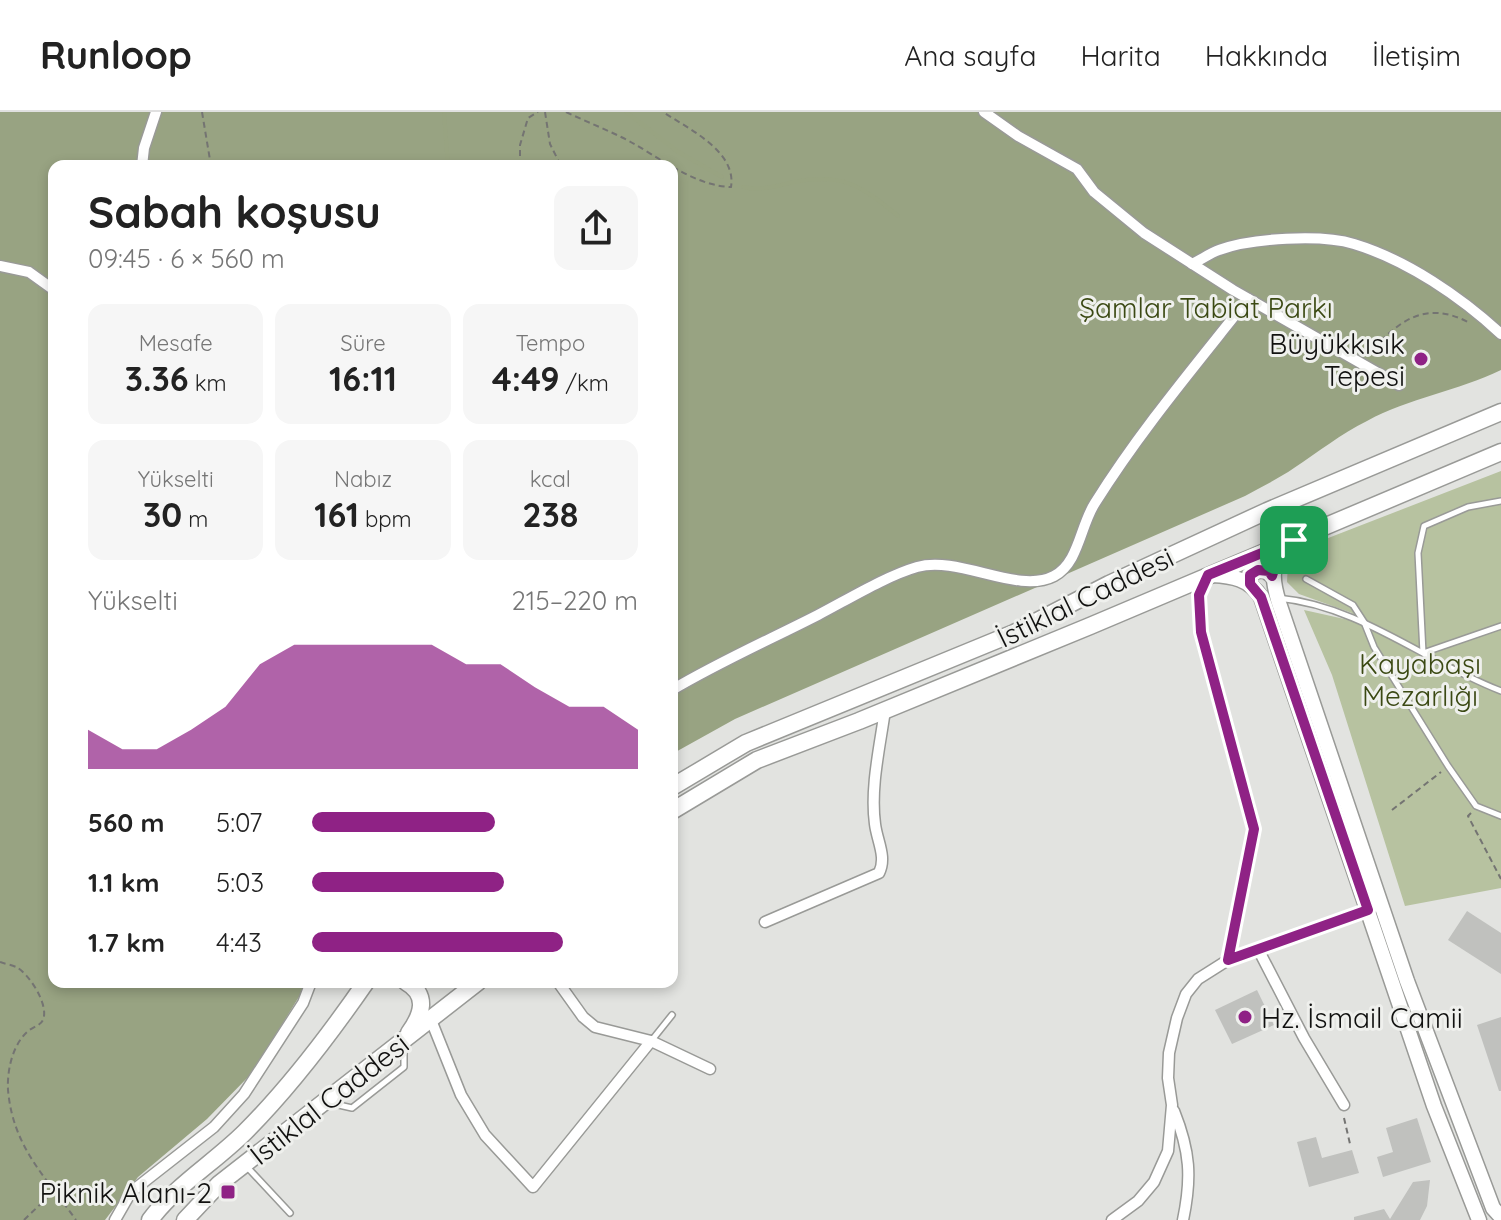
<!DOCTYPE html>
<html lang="tr">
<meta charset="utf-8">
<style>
:root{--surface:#fff;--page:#f6f6f6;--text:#222;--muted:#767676;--line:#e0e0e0;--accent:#8f2285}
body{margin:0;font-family:Quicksand,sans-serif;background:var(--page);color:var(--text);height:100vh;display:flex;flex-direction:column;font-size:30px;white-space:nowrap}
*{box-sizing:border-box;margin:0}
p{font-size:26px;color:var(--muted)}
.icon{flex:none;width:44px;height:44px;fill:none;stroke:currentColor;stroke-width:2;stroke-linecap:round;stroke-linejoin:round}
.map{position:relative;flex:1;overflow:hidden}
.panel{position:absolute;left:48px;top:48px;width:630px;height:828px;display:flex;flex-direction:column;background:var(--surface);border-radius:16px;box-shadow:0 4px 12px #0003}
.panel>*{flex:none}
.pin{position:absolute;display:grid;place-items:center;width:68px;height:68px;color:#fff;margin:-34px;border-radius:16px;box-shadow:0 4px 12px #0006}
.round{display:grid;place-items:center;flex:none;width:84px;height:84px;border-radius:16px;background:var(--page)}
.head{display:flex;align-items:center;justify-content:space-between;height:136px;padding:0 40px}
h1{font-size:44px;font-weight:800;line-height:60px}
.figures{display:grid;grid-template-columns:repeat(3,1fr);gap:12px;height:136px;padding:8px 40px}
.figures div{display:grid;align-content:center;border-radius:16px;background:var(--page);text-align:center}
.figures b{font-size:34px;font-weight:800}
.figures small{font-size:22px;font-weight:400}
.figures p{font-size:22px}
.chart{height:224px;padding:16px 40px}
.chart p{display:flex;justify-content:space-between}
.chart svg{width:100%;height:144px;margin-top:8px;fill:var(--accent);opacity:.7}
ul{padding:0 40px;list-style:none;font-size:26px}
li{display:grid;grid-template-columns:128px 96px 1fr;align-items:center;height:60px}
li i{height:20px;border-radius:10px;background:var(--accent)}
header{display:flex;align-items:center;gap:48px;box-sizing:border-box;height:112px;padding:0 40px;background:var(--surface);border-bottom:2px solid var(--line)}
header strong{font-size:38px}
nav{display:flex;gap:44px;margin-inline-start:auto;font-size:28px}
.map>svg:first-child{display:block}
.green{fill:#b7c2a0}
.forest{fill:#98a382}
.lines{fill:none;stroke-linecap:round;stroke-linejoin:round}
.stream{stroke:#98a381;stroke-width:4}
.building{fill:#c0c1be}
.lane-casing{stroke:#999a97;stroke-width:8}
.street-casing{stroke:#999a97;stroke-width:13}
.secondary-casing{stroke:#999a97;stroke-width:17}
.primary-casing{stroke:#999a97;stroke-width:19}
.path{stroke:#747472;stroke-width:2;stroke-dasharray:6 4;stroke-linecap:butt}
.lane{stroke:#fff;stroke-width:5}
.street{stroke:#fff;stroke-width:10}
.secondary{stroke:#fff;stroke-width:14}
.primary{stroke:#fff;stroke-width:16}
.route-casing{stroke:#fff;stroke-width:16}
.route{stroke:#8f2285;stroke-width:10}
.poi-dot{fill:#8f2285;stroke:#eff0ed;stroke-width:3}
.labels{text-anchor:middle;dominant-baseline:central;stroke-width:6;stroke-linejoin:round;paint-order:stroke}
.park-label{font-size:28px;fill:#3b4913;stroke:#eff0ed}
.poi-label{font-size:28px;fill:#111110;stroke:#eff0ed;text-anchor:end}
.street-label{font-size:28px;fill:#111110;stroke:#eff0ed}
</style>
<header>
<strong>Runloop</strong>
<nav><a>Ana sayfa</a><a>Harita</a><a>Hakkında</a><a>İletişim</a></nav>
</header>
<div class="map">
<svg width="1501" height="1108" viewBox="0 0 1501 1108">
<rect width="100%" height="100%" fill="#e2e3e0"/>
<path class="green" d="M1501,359V776L1405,794L1332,563L1304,498L1358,510L1352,501L1299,482L1287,470L1288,450L1305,435Z"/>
<path class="forest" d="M0,0H1501V258C1458,279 1409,286 1367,309C1341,322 1318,340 1294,356C1278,367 1261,375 1245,384L735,607L672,642V54H54V870H308L253,960L207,1007L138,1065L105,1108H0Z"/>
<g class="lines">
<g class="stream">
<path d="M444,0L448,54"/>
<path d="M626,0L677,39L722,65"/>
<path d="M743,75C760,79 777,74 794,70C842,60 862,74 898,104"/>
</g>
</g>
<g class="building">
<path d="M1467,799L1501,821V862L1448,828Z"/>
<path d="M1257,878L1274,913L1232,932L1215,898Z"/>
<path d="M1501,905V979H1499L1477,913Z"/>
<path d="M1417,1006L1431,1050L1383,1065L1377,1045L1393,1040L1386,1016Z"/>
<path d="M1316,1025L1322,1046L1352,1038L1359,1061L1309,1075L1297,1030Z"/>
<path d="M1430,1068L1427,1094L1420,1108H1354V1105L1384,1097L1390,1107L1413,1070Z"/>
</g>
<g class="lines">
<g class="lane-casing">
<g id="lane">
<path d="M1501,389L1468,395L1424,414L1418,441L1423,541L1501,514"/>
<path d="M1306,467L1353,493L1364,510L1374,535L1448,654L1476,694L1501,704"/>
<path d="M1278,486C1361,494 1425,550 1501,579"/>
<path d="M652,928L672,903"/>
<path d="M330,991L352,996L404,955V934"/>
<path d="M248,1056L290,1101"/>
</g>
</g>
<g class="street-casing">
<g id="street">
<path d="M984,0L1018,24L1077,57L1094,80L1144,121L1233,178L1399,273"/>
<path d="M142,54L144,36L156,0"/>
<path d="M1192,152C1201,148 1210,141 1219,138C1251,126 1322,122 1354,132C1407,148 1461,185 1501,222"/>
<path d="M0,154L29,160L54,178"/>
<path d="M672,578C719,550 769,528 818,503C847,488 886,464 917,455C959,443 1018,483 1054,464C1079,451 1080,414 1095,391C1140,319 1195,254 1248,187"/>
<path d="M765,810L879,761C887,745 877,729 875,712C870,676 880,634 885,598"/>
<path d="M1258,837L1304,926L1344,993"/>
<path d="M431,908L461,983L485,1023L533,1075L651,929L595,915L583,905L558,870"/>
<path d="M651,929L710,957"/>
<path d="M1174,999C1190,1039 1192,1065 1183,1108"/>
<path d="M115,1108L131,1080L214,1015L244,982L303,891L311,870"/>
<path d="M1112,1108L1138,1089L1154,1070L1168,1039L1172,993L1168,966L1169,941L1177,906L1186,882L1198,867L1228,848L1368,798"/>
</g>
</g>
<g class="secondary-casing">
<g id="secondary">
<path d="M1293,429C1271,451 1270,462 1279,491L1407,869L1493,1096L1501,1105"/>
<path d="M1212,463C1233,464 1249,467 1261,485L1434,994L1479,1108"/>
<path d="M1250,472L1249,466L1254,460L1264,458L1272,464"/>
</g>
</g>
<g class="primary-casing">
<g id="primary">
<path d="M672,675L746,631L1014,521L1109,472L1267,399L1501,300"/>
<path d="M672,699L757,648L859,609L1090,514L1501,340"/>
<path d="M406,870C429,883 422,903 409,921"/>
<path d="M150,1108C176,1073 215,1050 245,1020C290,975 330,922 366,870"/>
<path d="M185,1108L219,1072L478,870"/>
</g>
</g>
<g class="path">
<path d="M202,0L211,54"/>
<path d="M545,0L550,32L561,54"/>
<path d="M566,0C587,10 608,18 629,29C660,46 695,74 731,75C737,39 687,16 663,0"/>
<path d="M520,54V33L528,6L538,0"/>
<path d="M1367,243C1397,211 1423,187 1468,210"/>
<path d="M1199,486L1201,520L1254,717L1231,834"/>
<path d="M1392,698L1441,660"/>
<path d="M1471,701L1468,704L1501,767"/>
<path d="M0,850C5,852 13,853 18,856C30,864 46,889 44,904C43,914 33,914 27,920C12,934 7,959 8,978C13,1035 45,1064 76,1108"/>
<path d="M1344,1006L1350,1032"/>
<path d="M24,1108L54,1079"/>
</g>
<use href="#lane" class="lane"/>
<use href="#street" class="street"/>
<use href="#secondary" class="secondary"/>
<use href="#primary" class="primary"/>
</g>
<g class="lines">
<g class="route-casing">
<path id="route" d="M1294,428L1276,451L1272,464L1269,459L1258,458L1250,463V472L1261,485L1368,798L1228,848L1254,717L1201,520L1199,483L1208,463Z"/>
</g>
<use href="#route" class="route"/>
</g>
<g class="poi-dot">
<circle cx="1421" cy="247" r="8"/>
<circle cx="1245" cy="905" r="8"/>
<rect x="220" y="1072" width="16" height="16" rx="4"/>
</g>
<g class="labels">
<g class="park-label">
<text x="1206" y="195">Şamlar Tabiat Parkı</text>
<text x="1420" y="551">Kayabaşı<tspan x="1420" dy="32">Mezarlığı</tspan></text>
</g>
<g class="poi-label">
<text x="1405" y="231">Büyükkısık<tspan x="1405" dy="32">Tepesi</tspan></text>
<text x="1261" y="905" text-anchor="start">Hz. İsmail Camii</text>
<text x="212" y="1080">Piknik Alanı-2</text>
</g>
<g class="street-label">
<text transform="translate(1085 485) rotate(-26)">İstiklal Caddesi</text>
<text transform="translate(329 987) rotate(-38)">İstiklal Caddesi</text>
</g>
</g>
</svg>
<div class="pin" style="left:1294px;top:428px;background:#1e9e55"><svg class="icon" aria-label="arrive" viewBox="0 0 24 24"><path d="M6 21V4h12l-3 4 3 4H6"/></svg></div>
<section class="panel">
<div class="head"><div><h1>Sabah koşusu</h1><p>09:45 · 6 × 560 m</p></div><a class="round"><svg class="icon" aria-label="share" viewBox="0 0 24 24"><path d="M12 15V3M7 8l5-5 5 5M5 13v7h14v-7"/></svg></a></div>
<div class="figures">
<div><p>Mesafe</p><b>3.36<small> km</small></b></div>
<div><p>Süre</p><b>16:11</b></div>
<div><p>Tempo</p><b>4:49<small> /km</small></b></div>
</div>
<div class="figures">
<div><p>Yükselti</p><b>30<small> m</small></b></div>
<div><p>Nabız</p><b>161<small> bpm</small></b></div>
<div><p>kcal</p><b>238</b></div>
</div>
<div class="chart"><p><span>Yükselti</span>215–220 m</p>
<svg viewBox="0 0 160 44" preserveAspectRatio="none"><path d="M0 44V32L10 38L20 38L30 32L40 25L50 12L60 6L70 6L80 6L90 6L100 6L110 12L120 12L130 19L140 25L150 25L160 32V44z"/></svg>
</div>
<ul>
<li><b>560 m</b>5:07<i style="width:56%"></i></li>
<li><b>1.1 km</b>5:03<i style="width:59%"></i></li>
<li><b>1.7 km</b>4:43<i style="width:77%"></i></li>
</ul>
</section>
</div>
